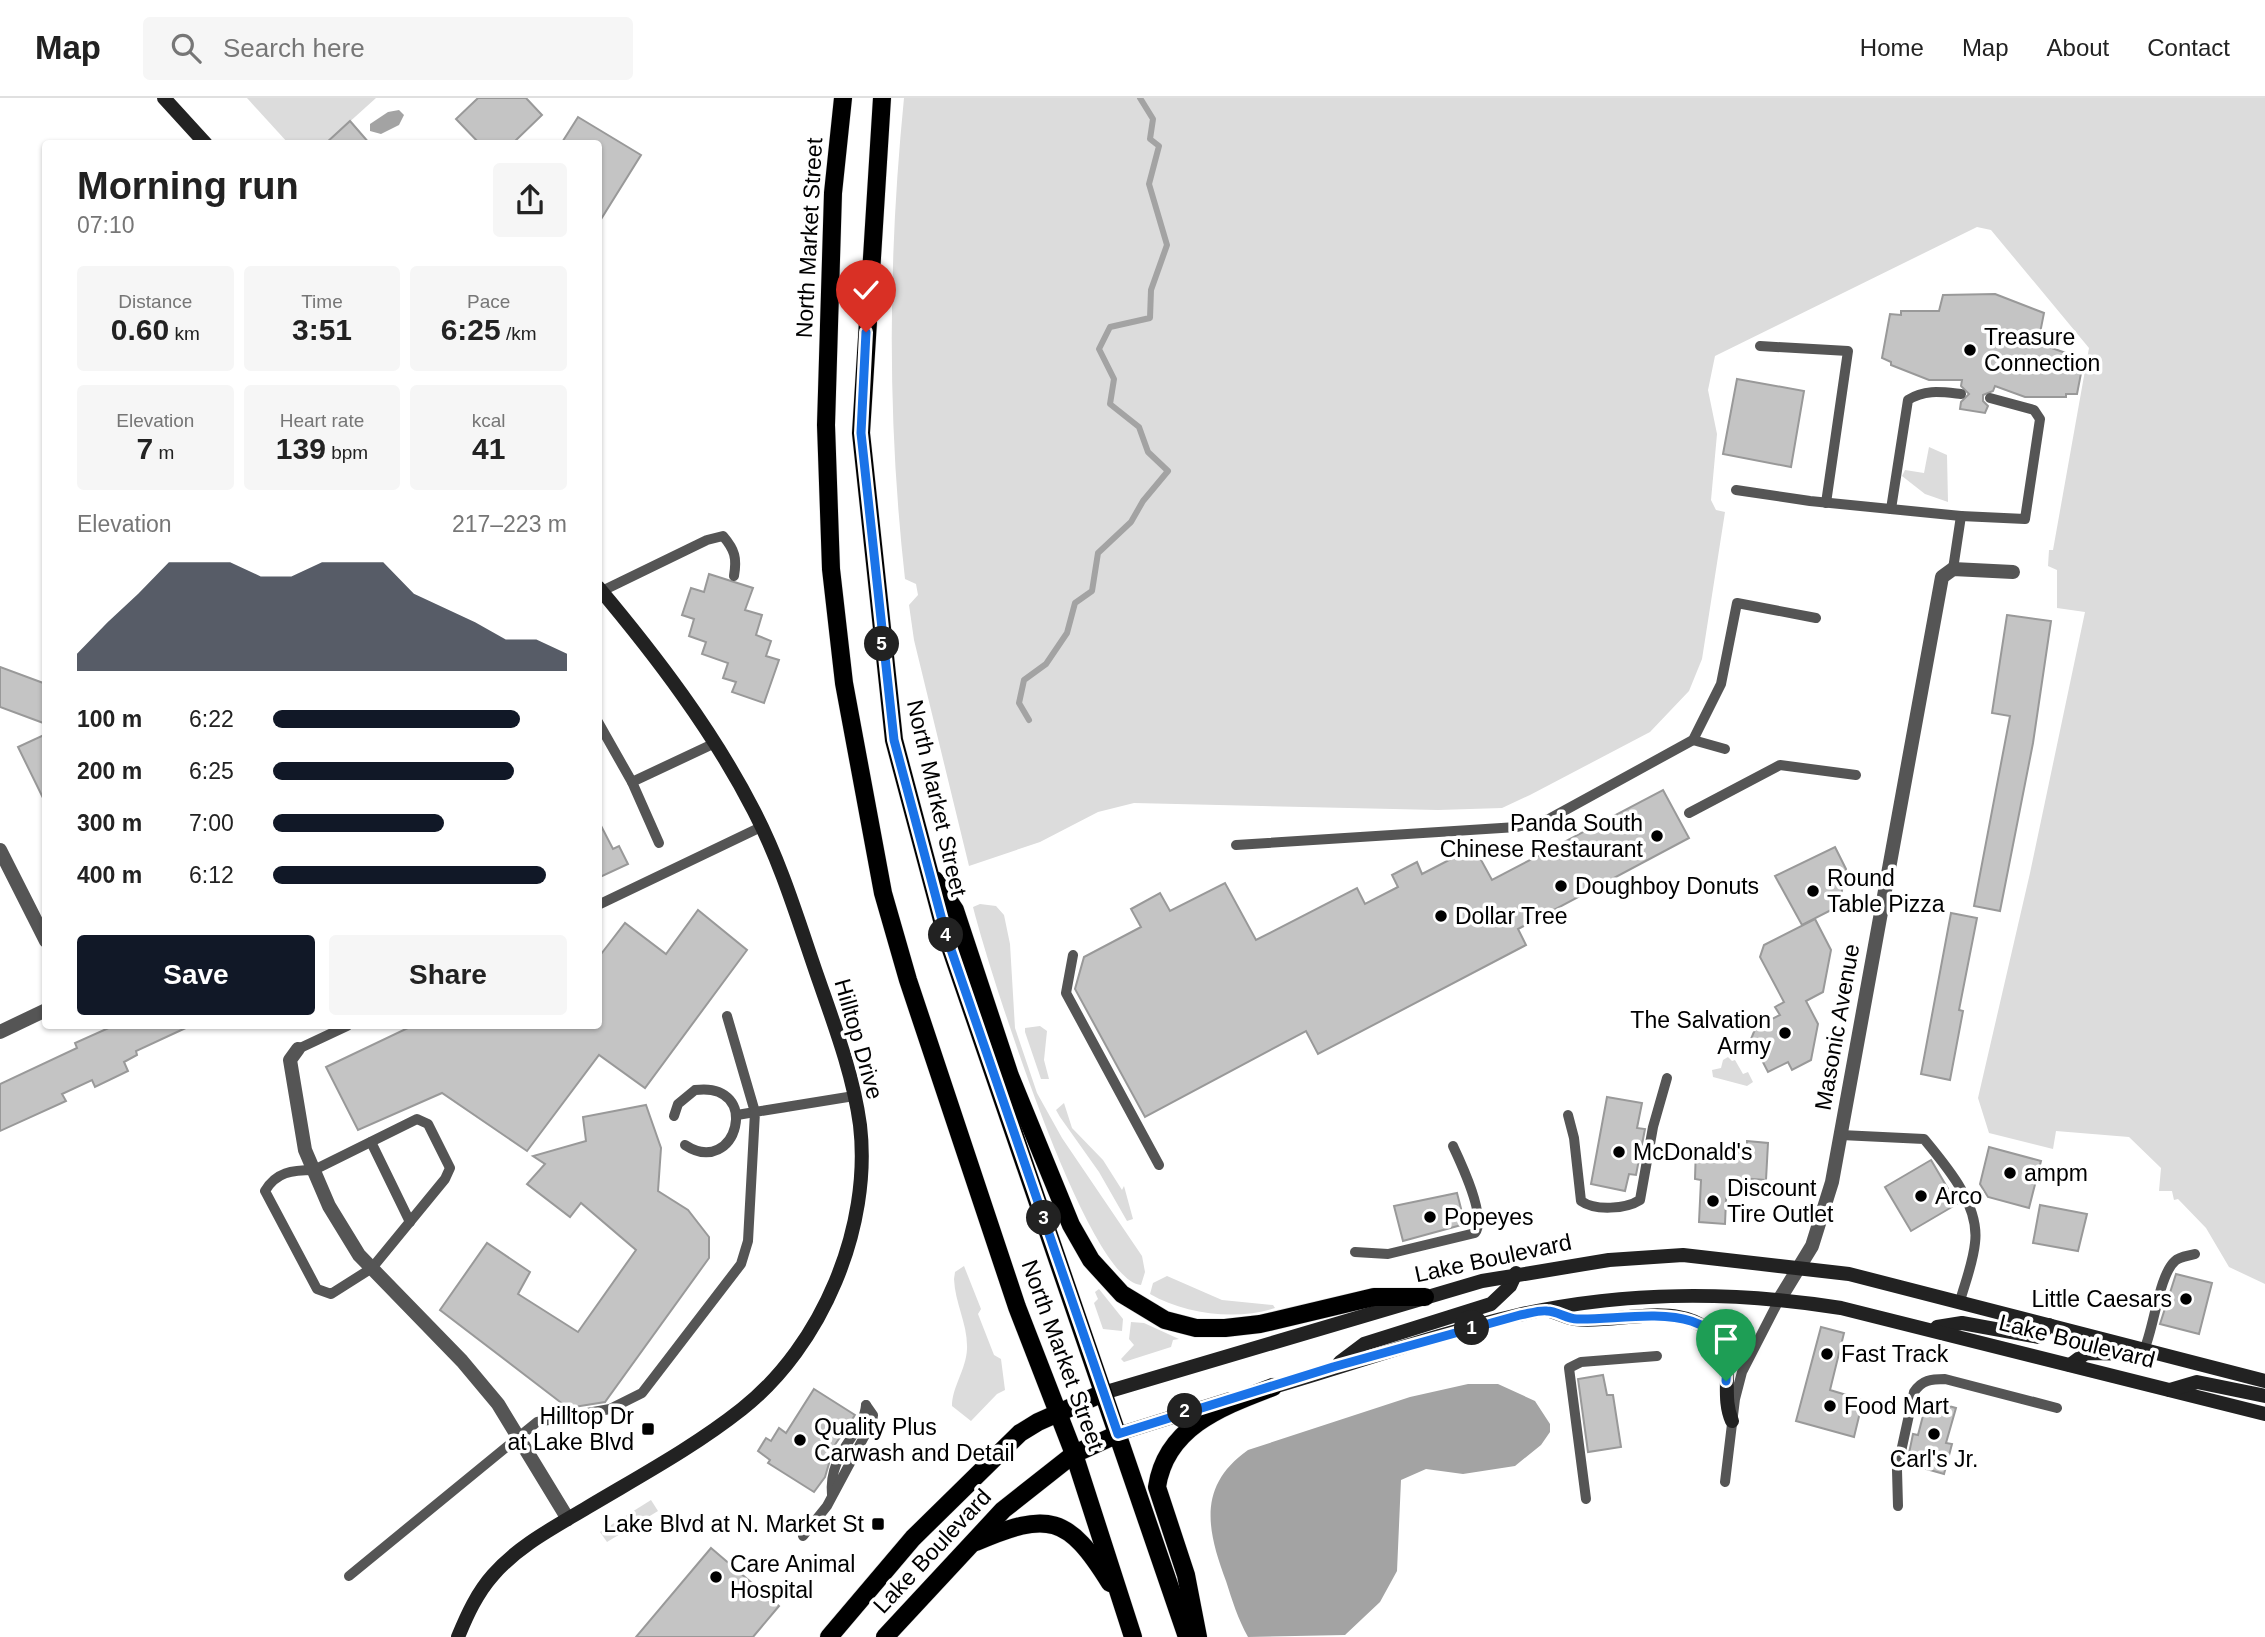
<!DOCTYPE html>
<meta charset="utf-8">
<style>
:root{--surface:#fff;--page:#f6f6f6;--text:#222;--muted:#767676;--line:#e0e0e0;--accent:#111827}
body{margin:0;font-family:Helvetica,sans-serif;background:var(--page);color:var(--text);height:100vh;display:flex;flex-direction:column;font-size:26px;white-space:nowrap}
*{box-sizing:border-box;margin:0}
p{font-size:23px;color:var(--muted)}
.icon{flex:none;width:38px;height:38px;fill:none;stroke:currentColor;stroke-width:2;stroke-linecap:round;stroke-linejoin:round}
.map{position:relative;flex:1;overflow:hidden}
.sheet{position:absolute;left:42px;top:42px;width:560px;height:889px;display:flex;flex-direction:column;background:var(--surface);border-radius:7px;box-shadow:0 2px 5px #0004}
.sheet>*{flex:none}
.pin{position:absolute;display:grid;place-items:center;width:60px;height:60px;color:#fff;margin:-72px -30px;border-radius:50% 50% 50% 0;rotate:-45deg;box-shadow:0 0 7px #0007}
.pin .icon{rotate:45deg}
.km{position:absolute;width:35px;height:35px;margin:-18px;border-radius:50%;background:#222;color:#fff;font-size:19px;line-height:35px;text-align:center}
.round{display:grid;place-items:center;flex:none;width:74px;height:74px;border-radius:7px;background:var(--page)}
.overview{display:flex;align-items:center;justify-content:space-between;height:119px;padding:0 35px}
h1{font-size:38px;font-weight:600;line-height:52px}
.stats{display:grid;grid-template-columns:repeat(3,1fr);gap:10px;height:119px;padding:7px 35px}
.stats div{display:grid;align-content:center;border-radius:7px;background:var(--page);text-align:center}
.stats b{font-size:30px;font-weight:600}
.stats small{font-size:19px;font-weight:400}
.stats p{font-size:19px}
.chart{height:196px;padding:14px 35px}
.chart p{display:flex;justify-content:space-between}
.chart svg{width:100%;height:126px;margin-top:7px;fill:var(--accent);opacity:.7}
.primary-button{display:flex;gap:14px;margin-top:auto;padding:14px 35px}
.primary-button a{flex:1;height:80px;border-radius:7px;background:var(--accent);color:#fff;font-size:28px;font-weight:600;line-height:80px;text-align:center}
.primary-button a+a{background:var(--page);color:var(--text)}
ul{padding:0 35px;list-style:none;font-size:23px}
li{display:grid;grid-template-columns:112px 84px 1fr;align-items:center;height:52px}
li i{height:18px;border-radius:9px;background:var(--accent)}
header{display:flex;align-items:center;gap:42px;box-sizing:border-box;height:98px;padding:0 35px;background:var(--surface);border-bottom:2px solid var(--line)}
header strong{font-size:33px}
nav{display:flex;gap:38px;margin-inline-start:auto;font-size:24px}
.search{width:490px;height:63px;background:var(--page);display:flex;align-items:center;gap:18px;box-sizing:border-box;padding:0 24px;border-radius:7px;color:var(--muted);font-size:26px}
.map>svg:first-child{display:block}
.green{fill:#dcdcdc}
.water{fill:#a3a3a3}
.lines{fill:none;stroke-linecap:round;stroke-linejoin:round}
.stream{stroke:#a3a3a3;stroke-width:6}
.building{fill:#c4c4c4;stroke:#999;stroke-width:2}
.primary-casing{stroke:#dbdbdb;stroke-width:19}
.service{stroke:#555;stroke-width:10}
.minor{stroke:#555;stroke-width:14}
.secondary{stroke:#222;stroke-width:14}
.primary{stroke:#000;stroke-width:18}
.route-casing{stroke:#fff;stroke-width:14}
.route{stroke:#1a73e8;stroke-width:9}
.poi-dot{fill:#000;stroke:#fff;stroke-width:2.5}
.labels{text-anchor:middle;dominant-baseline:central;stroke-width:7;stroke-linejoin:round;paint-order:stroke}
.street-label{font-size:23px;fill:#000;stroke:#fff}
.poi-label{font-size:23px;fill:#000;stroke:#fff;text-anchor:start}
</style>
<header>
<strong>Map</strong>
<div class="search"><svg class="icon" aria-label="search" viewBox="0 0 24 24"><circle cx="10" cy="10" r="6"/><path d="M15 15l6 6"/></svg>Search here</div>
<nav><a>Home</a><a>Map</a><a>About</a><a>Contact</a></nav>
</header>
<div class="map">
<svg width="2265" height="1539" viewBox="0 0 2265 1539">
<rect width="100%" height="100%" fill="#fff"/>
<g class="green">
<path d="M247,0H376L325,46L288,45Z"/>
<path d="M904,0H2265V1186L2229,1169L2206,1130L2178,1101L2174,1102L2172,1093H2159L2161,1070L2129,1039L2056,1033L2053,1051L1989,1035L1978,1000L2030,775L2085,514L2057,510V472L2048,468L2049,452H2053L2089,250L1991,132L1977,129L1715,258L1708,292L1717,336L1711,402L1716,412L1725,414L1702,561L1689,593L1650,634L1530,697L1502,710L1438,712L1134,705L1098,714L1040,744L969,768L914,542L909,507L918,497L916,486L905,481C887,321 888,160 904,0Z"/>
<path d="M1929,349L1947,357L1948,404L1925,396L1902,378L1905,372L1924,375Z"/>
<path d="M980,806L996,808L1004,817L1010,846L1015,930L1037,995L1062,1040L1142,1158L1145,1174L1141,1187C1086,1183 987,865 973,809Z"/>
<path d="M1040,928L1047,933L1044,962L1049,981H1041L1025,934V930Z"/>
<path d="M1728,959L1732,963L1735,962L1743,976L1748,974L1753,984L1747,988L1713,979L1712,972L1721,970L1723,962Z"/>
<path d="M1064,1005L1072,1030L1103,1062L1122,1092L1124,1088L1133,1121L1127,1123L1099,1074L1060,1019L1056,1012Z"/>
<path d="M964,1168L981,1211L978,1216L994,1257L1001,1261L1005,1292L997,1296L971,1323L952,1308C952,1289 966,1272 967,1251C968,1226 955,1206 954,1181L955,1174Z"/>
<path d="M1167,1178L1222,1202L1273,1207L1275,1210C1236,1223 1185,1216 1150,1196L1153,1185Z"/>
<path d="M1099,1191L1123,1221L1122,1233L1103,1231L1094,1205L1098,1201L1095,1194Z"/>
<path d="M1131,1224L1144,1225L1179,1241L1173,1242L1171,1249L1124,1264L1121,1261L1134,1247L1129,1241Z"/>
<path d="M651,1402L658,1413L607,1444L600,1434Z"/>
</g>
<g class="water">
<path d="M399,12L404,17L399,27L381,36L370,33V26L388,14Z"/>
<path d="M1468,1286H1498L1535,1303L1550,1326V1334L1541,1347L1515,1368L1463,1376L1426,1371L1401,1382L1397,1473L1380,1504L1345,1537L1248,1539C1238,1521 1232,1502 1226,1483C1207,1432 1197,1388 1248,1352L1410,1299Z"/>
</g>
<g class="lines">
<path class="stream" d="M1029,622L1019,605L1024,582L1046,566L1067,535L1075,505L1092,493L1098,455L1131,424L1143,403L1168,373L1148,354L1139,329L1110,306L1114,281L1099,251L1110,229L1150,220L1151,192L1167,147L1149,86L1159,48L1150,41L1153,21L1140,0"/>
</g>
<g class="building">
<path d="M478,0H526L542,17L512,46H480L456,21Z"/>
<path d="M578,19L641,57L598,126V46H561Z"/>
<path d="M350,23L370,46H325Z"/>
<path d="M1995,196L2044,215L2038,245L2074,258L2073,262L2083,265L2077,296H2066V299H2025L1995,288L1993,293L1983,297V303L1988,308L1985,315L1960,311L1961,304L1969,296L1961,288L1962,282H1929L1891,267V264L1882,260L1890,216L1901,217V213H1939L1943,197Z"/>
<path d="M1737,281L1804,293L1791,369L1723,356Z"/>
<path d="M709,476L753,490L745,512L762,517L756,537L771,543L766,558L779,562L764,605L732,594L736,584L723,580L728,565L702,556L706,544L689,538L694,521L682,517L691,490L704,494Z"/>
<path d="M2007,517L2051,523L2033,645L2000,813L1974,808L2010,618L1992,615Z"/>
<path d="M0,569L46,586V626L0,609Z"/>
<path d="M46,636V706L18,649Z"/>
<path d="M1663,692L1689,740L1518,831L1526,847L1318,956L1306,933L1145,1019L1075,891L1084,859L1141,829L1131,811L1160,795L1170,813L1225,785L1256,842L1357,790L1365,806L1398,789L1392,777L1417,764L1422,776L1474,749L1492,782Z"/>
<path d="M598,722L613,751L619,748L628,766L598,780Z"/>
<path d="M1835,749L1846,771L1839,808L1802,827L1775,778Z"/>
<path d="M698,812L747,852L645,990L599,957L527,1053L442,995L358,1032L326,969L412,928H598V860L625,825L666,856Z"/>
<path d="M1951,815L1977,820L1959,912L1963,913L1950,982L1921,976Z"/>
<path d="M1815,821L1831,852L1823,894L1806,903L1818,926L1811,962L1792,972L1788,964L1768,974L1751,941L1756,929L1780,917L1775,909L1784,904L1760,859L1764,847Z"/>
<path d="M113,928H190L136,953L137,957L124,964L128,973L95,989L92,982L62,996L66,1003L0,1033V986L77,950L75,945Z"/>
<path d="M1607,999L1642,1005L1637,1030L1645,1031L1636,1077L1629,1076L1625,1093L1591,1086Z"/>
<path d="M646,1007L661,1050L658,1093L688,1112L709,1139V1160L605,1304L568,1310L440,1212L487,1145L530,1174L518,1196L578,1234L636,1152L581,1105L570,1119L527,1086L545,1066L533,1058L586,1043L583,1019Z"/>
<path d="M1747,1043L1768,1045L1766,1082L1727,1079L1725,1126L1699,1124L1701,1082L1695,1081L1696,1048L1747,1050Z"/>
<path d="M1989,1049L2041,1063L2029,1110L1988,1099L1980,1086Z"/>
<path d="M1931,1062L1957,1106L1911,1133L1885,1089Z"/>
<path d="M1457,1095L1465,1126L1403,1143L1394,1108Z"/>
<path d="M2040,1107L2087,1116L2078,1153L2033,1145Z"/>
<path d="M2176,1176L2212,1185L2199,1236L2160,1226Z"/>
<path d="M1821,1229L1844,1235L1830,1292L1863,1302L1854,1339L1796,1323Z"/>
<path d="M1603,1277L1607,1297H1613L1621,1349L1588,1354L1578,1281Z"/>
<path d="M814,1291L855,1317L826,1360L830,1362L825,1379L814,1394L768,1365L770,1362L758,1353L766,1340L771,1343L779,1330L786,1335Z"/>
<path d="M1927,1302L1956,1310L1946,1345L1952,1346L1944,1376L1923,1370L1925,1365L1908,1360L1913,1336L1918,1337Z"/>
<path d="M711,1450L779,1508L753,1539H636Z"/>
</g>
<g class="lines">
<g class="primary-casing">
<g id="primary">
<path d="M843,0L833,95L826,327L831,471L844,585L883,795L908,882L1017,1209L1074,1356L1133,1539"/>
<path d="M882,0L861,335L894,642L946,837L1187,1539"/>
<path d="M935,782L955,812L1010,978L1071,1127L1091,1162L1122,1196L1165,1222L1196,1230H1225L1260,1226L1374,1199H1425"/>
<path d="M976,1444C1048,1413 1068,1417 1110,1485"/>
<path d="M829,1539L913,1440L1020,1335L1038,1324L1103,1295"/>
<path d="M885,1539L1003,1412L1074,1356L1118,1336"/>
<path d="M1198,1539L1186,1477L1157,1389C1166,1328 1224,1308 1273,1289"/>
</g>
</g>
<g class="service">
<path d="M1760,248L1848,253L1826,405"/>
<path d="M1736,392L1810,403L1961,418L1953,471"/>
<path d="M1891,411L1908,302C1925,291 1942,294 1961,296"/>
<path d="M1961,418L2025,421L2040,321L2034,312L1990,300"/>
<path d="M602,493L707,442L723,438C735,452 737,460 734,478"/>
<path d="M598,624L632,684L715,645"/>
<path d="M1693,642L1725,651"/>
<path d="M632,684L659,745"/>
<path d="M1689,715L1780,667L1856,677"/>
<path d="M1236,747L1517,729L1549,721L1693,642L1721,586L1737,505L1816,520"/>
<path d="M598,807L761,729"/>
<path d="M1073,857L1066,895L1159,1067"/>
<path d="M727,918L755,1014L737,1017"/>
<path d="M298,951L347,928"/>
<path d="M1568,1017L1574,1040L1581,1103C1595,1113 1626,1111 1640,1102L1653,1029L1667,980"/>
<path d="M674,1018L678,1006L695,992C763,983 737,1081 685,1047"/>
<path d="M417,1021L428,1026L450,1070L445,1081L372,1170L331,1196L317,1191L265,1093C276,1074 292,1072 314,1072Z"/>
<path d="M1841,1037L1924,1041C1947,1069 1980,1107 1975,1145C1973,1165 1965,1185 1960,1203"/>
<path d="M371,1044L410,1124"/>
<path d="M1355,1154L1388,1156L1475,1135C1487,1120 1461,1065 1453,1048"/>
<path d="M2144,1252C2154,1230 2159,1177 2175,1163C2180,1158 2189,1158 2195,1156"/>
<path d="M1725,1384L1735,1301L1742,1274L1779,1202"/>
<path d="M832,1397C828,1353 864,1336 866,1307"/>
<path d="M1586,1401L1569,1270L1581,1264L1657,1258"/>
<path d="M1898,1408L1897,1372L1914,1294C1922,1282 1931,1281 1945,1281L2057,1310"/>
<path d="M803,1438L827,1408L872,1324L873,1317L866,1307"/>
<path d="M349,1478L537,1324L610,1311L642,1295L741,1166L748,1143L755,1014L854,998"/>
</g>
<g class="minor">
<path d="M0,752L46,843"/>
<path d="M0,934L46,912"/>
<path d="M298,951L290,962L305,1052L329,1108L359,1157L462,1263L498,1306L568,1421"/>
<path d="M1779,1202L1812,1148L1832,1084L1942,479L1953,471L2013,474"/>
</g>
<g class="secondary">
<path d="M164,0L206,46"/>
<path d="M1550,1213C1557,1215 1567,1220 1575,1221C1621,1227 1694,1196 1721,1249C1733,1272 1721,1298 1732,1323"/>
<path d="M1937,1229L1962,1225L2039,1239L2049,1227"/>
<path d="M1340,1264L1364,1246L1491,1206L1510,1188L1516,1175"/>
<path d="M2070,1267L2086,1255L2140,1256"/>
<path d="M1263,1292C1348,1268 1432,1237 1518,1217C1623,1193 1735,1193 1841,1210L2265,1316"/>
<path d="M2170,1292L2197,1284L2265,1298"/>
<path d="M1103,1295L1482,1183L1609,1162L1683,1157L1849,1176L2265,1283"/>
<path d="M1118,1336L1230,1301"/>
<path d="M458,1539C467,1517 477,1495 493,1477C519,1447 555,1429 588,1409C640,1378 694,1349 742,1311C822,1248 872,1129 860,1027C853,976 834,926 817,877C798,822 781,765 754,713C713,633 656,558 598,489"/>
</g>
<use href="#primary" class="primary"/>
</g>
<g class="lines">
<g class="route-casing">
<path id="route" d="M866,234L861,335L894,642L946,837L1118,1336L1333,1269L1520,1217C1528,1216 1538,1212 1547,1213C1557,1213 1567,1221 1577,1221C1630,1223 1733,1194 1726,1283"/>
</g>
<use href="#route" class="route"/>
</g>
<g class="poi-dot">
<circle cx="1970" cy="252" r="7"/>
<circle cx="1657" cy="738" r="7"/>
<circle cx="1561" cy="788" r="7"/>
<circle cx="1813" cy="793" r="7"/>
<circle cx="1441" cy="818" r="7"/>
<circle cx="1785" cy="935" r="7"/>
<circle cx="1619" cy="1054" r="7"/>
<circle cx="2010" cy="1075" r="7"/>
<circle cx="1921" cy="1098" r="7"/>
<circle cx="1713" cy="1103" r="7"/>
<circle cx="1430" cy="1119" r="7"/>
<circle cx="2186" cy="1201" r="7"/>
<circle cx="1827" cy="1256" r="7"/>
<circle cx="1830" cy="1308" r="7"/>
<rect x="641" y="1324" width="14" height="14" rx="3.5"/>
<circle cx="1934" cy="1336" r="7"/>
<circle cx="800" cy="1342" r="7"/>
<rect x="871" y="1419" width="14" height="14" rx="3.5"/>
<circle cx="716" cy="1479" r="7"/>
</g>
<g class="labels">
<g class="street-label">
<text transform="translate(809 140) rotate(-87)">North Market Street</text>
<text transform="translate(937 700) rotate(77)">North Market Street</text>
<text transform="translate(1837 929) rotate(-80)">Masonic Avenue</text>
<text transform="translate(859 941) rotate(74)">Hilltop Drive</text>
<text transform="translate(1493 1160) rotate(-12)">Lake Boulevard</text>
<text transform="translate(2077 1243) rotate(14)">Lake Boulevard</text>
<text transform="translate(1063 1257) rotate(70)">North Market Street</text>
<text transform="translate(932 1453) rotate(-47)">Lake Boulevard</text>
</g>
<g class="poi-label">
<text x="1984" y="239">Treasure<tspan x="1984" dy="26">Connection</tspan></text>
<text x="1643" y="725" text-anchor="end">Panda South<tspan x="1643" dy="26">Chinese Restaurant</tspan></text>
<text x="1827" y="780">Round<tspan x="1827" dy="26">Table Pizza</tspan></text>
<text x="1575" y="788">Doughboy Donuts</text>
<text x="1455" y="818">Dollar Tree</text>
<text x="1771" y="922" text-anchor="end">The Salvation<tspan x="1771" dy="26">Army</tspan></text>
<text x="1633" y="1054">McDonald's</text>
<text x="2024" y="1075">ampm</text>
<text x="1727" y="1090">Discount<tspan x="1727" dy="26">Tire Outlet</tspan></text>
<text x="1935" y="1098">Arco</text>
<text x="1444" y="1119">Popeyes</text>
<text x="2172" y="1201" text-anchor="end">Little Caesars</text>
<text x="1841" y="1256">Fast Track</text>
<text x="1844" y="1308">Food Mart</text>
<text x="634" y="1318" text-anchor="end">Hilltop Dr<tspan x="634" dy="26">at Lake Blvd</tspan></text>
<text x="814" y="1329">Quality Plus<tspan x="814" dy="26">Carwash and Detail</tspan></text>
<text x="1934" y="1361" text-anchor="middle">Carl's Jr.</text>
<text x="864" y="1426" text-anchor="end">Lake Blvd at N. Market St</text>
<text x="730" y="1466">Care Animal<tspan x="730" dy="26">Hospital</tspan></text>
</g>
</g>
</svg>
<div class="pin" style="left:1726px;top:1283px;background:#1e9e55"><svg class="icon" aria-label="arrive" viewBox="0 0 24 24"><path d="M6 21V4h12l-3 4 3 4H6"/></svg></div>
<div class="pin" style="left:866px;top:234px;background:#d93025"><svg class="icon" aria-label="check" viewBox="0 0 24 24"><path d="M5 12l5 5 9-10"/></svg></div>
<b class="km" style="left:1472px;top:1230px">1</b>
<b class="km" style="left:1185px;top:1313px">2</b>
<b class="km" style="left:1044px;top:1120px">3</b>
<b class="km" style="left:946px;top:837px">4</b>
<b class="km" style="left:882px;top:546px">5</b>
<section class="sheet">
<div class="overview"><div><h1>Morning run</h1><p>07:10</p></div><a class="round"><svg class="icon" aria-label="share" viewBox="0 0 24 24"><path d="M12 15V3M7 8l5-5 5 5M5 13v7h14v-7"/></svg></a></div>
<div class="stats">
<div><p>Distance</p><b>0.60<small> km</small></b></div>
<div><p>Time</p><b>3:51</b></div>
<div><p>Pace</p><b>6:25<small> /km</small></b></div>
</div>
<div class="stats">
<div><p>Elevation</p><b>7<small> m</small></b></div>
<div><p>Heart rate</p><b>139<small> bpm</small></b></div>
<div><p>kcal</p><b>41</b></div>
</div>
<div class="chart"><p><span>Elevation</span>217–223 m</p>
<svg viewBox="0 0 160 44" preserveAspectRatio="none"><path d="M0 44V38L10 27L20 17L30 6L40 6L50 6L60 11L70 11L80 6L90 6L100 6L110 17L120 22L130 27L140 33L150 33L160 38V44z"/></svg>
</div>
<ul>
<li><b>100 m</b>6:22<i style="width:84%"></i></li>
<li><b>200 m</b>6:25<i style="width:82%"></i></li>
<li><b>300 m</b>7:00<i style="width:58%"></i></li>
<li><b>400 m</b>6:12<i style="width:93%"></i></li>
</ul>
<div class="primary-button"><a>Save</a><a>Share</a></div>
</section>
</div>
